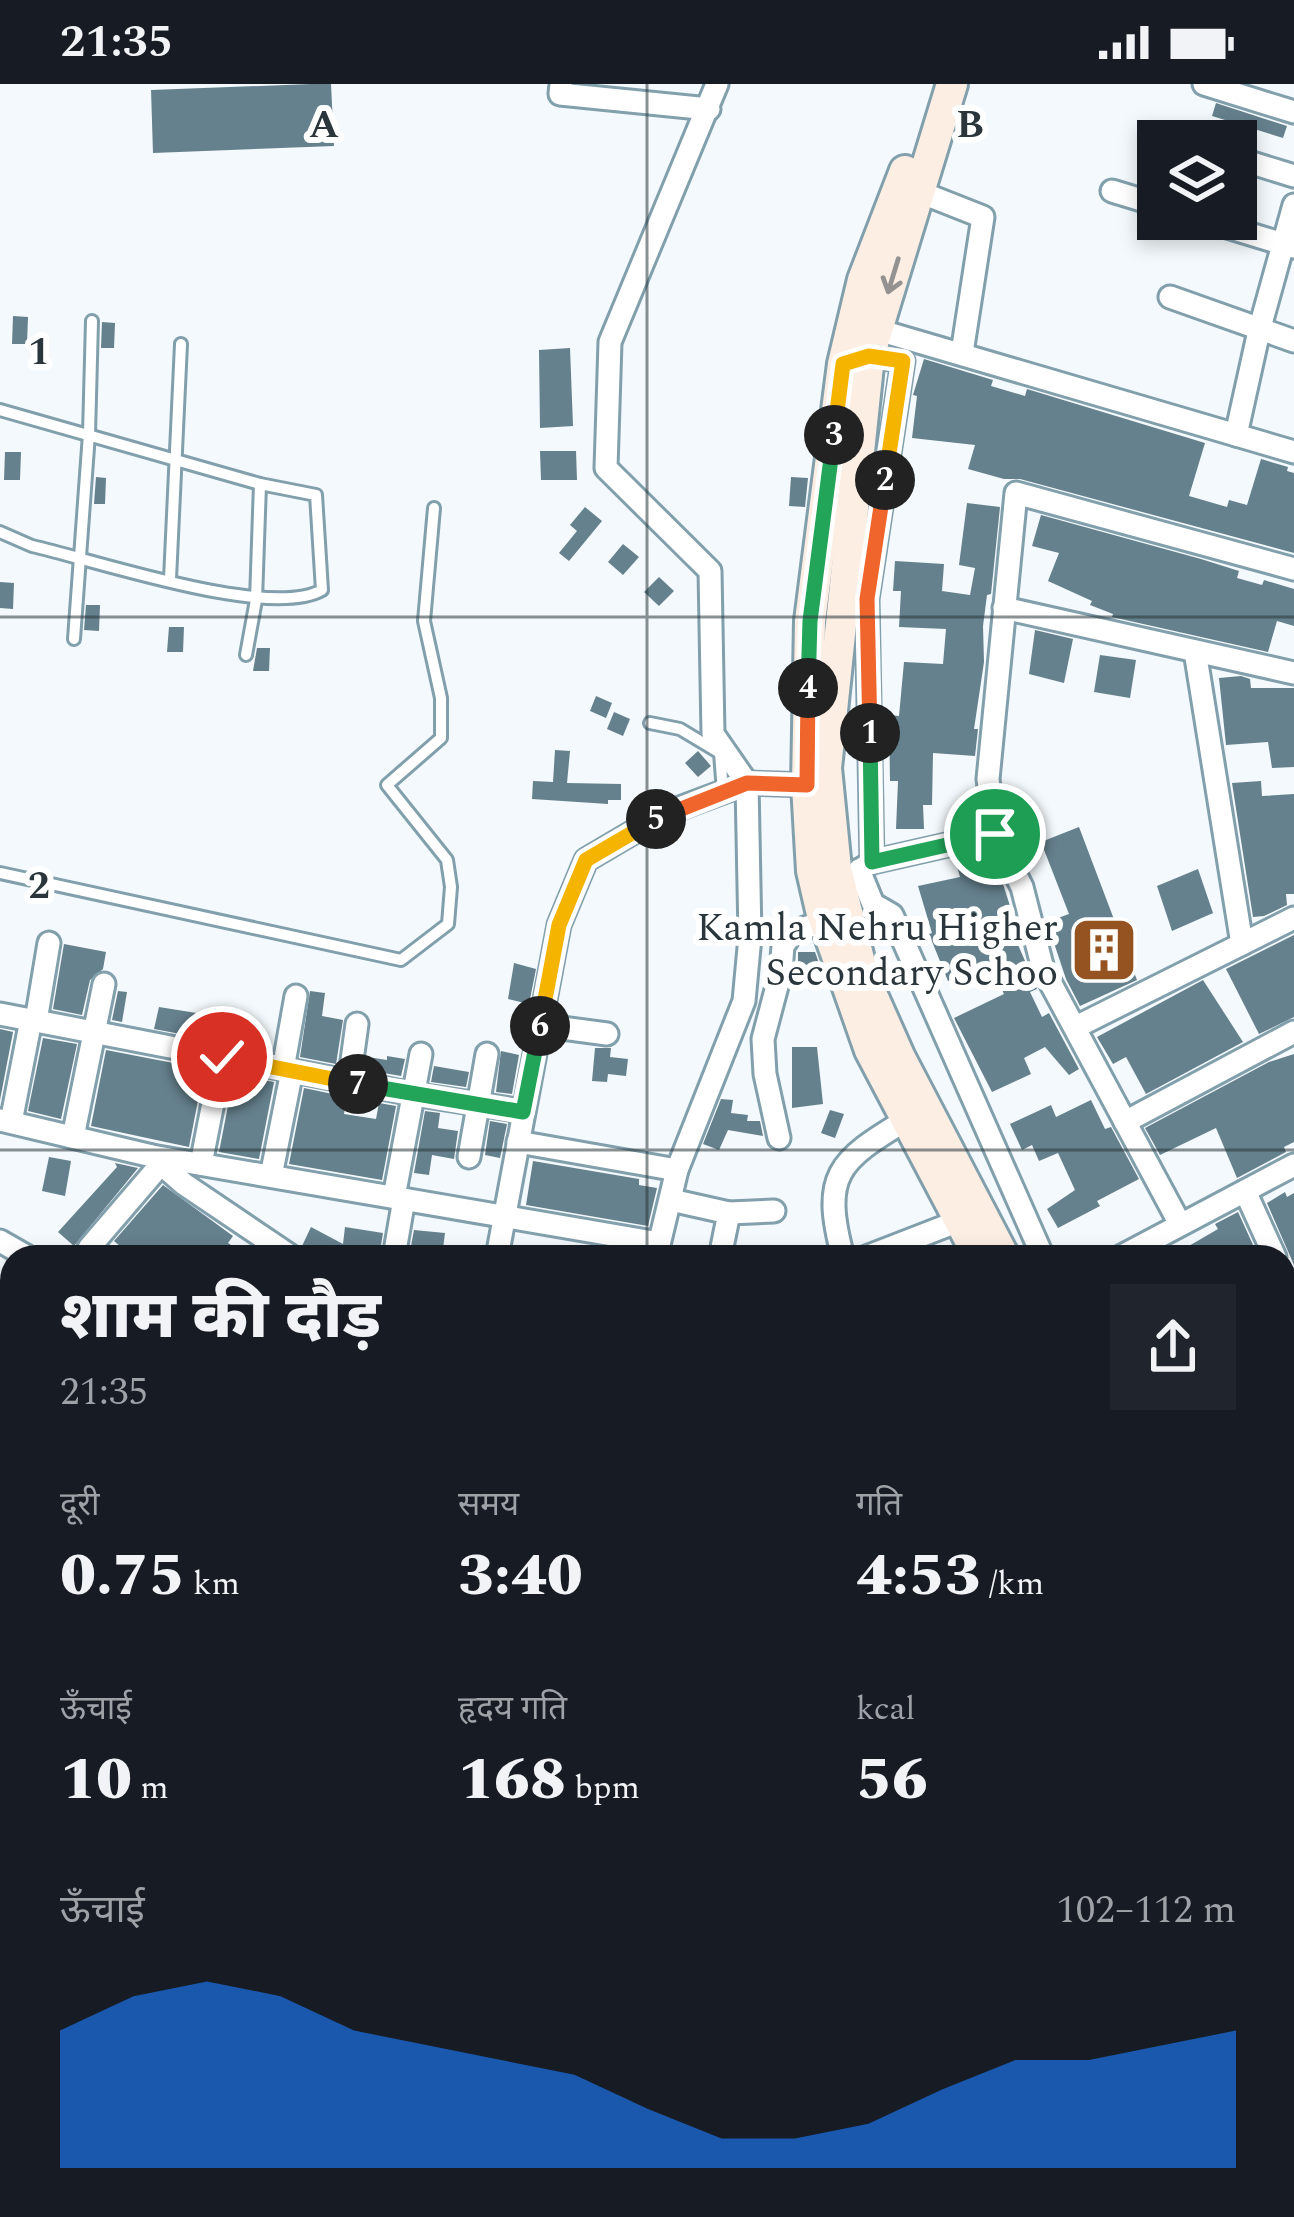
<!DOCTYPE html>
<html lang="hi">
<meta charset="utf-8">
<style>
:root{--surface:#171b24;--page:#20242c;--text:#f1f3f6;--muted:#9ea1a6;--accent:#1a73e8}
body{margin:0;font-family:Spectral,"Noto Sans Devanagari",serif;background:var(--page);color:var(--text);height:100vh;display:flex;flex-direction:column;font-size:45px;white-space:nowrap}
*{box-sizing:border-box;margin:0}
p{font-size:39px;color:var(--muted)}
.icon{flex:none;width:66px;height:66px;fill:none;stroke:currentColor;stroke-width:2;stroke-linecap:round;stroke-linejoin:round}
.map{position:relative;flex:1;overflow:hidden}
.details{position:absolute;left:0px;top:1161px;width:1296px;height:972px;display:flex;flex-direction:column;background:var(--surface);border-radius:36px 36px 0 0;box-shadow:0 6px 18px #0003}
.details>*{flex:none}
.tools{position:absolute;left:1137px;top:36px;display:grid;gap:24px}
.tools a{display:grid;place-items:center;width:120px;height:120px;border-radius:0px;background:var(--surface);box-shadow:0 6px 18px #0003;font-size:60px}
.pin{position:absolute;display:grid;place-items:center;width:102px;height:102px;color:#fff;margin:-51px;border:6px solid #fff;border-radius:50%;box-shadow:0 3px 12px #0007}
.km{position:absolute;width:60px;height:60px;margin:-30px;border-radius:50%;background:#222;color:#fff;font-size:33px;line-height:60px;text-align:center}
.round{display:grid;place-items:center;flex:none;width:126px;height:126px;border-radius:0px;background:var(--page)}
.overview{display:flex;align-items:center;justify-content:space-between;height:204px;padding:0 60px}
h1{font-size:66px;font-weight:800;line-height:90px}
.stats{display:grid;grid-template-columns:repeat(3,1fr);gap:18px;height:204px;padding:12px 60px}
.stats div{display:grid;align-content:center}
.stats b{font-size:60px;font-weight:800}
.stats small{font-size:33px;font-weight:400}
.stats p{font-size:33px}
.chart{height:336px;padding:24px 60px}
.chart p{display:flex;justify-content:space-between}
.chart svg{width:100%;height:216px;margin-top:12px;fill:var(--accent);opacity:.7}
.status{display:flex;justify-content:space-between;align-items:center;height:84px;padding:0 60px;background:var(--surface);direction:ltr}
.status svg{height:33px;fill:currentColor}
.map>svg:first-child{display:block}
.green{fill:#bde9fb}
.building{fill:#65818d}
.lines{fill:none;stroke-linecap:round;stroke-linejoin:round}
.lane-casing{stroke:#829fac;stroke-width:16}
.street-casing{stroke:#829fac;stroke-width:27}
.secondary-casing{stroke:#829fac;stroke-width:36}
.lane{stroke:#fff;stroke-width:10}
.street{stroke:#fff;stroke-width:21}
.secondary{stroke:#fdeee4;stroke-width:30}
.oneway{stroke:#949290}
.split-1-casing{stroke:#fff;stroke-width:24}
.split-2-casing{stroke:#fff;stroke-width:24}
.split-3-casing{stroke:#fff;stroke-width:24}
.split-4-casing{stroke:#fff;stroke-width:24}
.split-5-casing{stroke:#fff;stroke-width:24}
.split-6-casing{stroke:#fff;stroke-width:24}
.split-7-casing{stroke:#fff;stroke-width:24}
.split-8-casing{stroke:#fff;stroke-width:24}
.split-1{stroke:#22a559;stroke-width:15}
.split-2{stroke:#f0652b;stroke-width:15}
.split-3{stroke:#f5b400;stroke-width:15}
.split-4{stroke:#22a559;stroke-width:15}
.split-5{stroke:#f0652b;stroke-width:15}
.split-6{stroke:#f5b400;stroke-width:15}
.split-7{stroke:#22a559;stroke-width:15}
.split-8{stroke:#f5b400;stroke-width:15}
.grid{fill:none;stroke:#2a363b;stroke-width:3;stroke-opacity:0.55}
.labels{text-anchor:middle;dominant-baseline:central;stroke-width:12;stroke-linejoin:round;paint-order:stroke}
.poi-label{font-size:39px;fill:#2a363b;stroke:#fff;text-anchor:end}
.grid-label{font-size:39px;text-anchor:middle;font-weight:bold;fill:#2a363b;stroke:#fff;stroke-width:12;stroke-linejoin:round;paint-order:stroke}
</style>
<div class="status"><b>21:35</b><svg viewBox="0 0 49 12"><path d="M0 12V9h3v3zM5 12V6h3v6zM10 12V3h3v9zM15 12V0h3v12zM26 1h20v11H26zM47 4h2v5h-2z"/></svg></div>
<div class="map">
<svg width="1294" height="2133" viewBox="0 0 1294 2133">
<rect width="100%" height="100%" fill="#f3f9fc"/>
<path class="green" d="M1294,1533V1673L1284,1652V1538Z"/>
<g class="building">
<path d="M311,0H331L334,62L153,69L151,6Z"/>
<path d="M1216,19L1287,42L1283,54L1212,32Z"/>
<path d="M13,232L28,233L27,260H12Z"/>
<path d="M102,238L115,239L114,264H101Z"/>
<path d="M570,264L573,342L540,344L539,266Z"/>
<path d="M924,275L993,296L991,302L1025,312L1027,305L1205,359L1189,412L1227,423L1229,416L1247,421L1261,375L1288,383L1287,387L1294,389V469L1020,395H1004L968,385L975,361L912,354L917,312L913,311Z"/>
<path d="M540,367H576L577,396H541Z"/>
<path d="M5,368H21L20,396H4Z"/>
<path d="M96,393L106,394L105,420H94Z"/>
<path d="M791,393L808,394L805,423L789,422Z"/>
<path d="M967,419L1000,423L991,510L987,511L983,542L984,578L974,645H978L975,672L933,669L932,721H923L924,745H896L898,697H890L889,631L899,632L904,578L943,580L946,545L899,543L901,507H893L895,477L944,480L942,507L970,511L975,484L959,481Z"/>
<path d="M585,423L602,437L569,477L559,469L577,447L570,441Z"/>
<path d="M1041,431L1201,475L1239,487L1237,494L1262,501L1264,496L1294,505V542L1277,537L1268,568L1112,533L1113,530L1090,521L1092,517L1048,497L1059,469L1032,462Z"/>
<path d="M623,460L639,473L623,491L608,478Z"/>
<path d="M659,493L674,507L659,522L644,508Z"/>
<path d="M0,498L14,499L13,525L0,524Z"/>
<path d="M86,521H100L99,547L84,546Z"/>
<path d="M169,543H184L183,568H167Z"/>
<path d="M1035,546L1073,555L1064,599L1029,590Z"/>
<path d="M257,564H270L269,587H253Z"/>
<path d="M1100,571L1136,576L1130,614L1094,608Z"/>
<path d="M1241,592L1250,595L1251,604H1294V683L1272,684L1268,658L1226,661L1219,594Z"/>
<path d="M596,612L612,619L606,634L590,627Z"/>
<path d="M614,628L630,635L623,652L607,645Z"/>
<path d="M555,666L570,667L567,699L621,700V716H608V720L532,715L533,697L553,698Z"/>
<path d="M698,667L711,682L698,693L685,679Z"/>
<path d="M1261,697L1262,712L1294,710V810H1286L1287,821L1264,832L1253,833L1232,699Z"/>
<path d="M1079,743L1137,896L1080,922L1066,895L1047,838L1069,830L1041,758Z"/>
<path d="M990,774L1003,800L1018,847L1013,849L1037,905L1030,908L1042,933L1049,929L1079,985L1069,991L1045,963L1024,974L1031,990L992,1008L954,934L1004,910L990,880L948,897L929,850L932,849L918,802L960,793L957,782Z"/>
<path d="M1198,785L1213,829L1172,847L1157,802Z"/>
<path d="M1294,851V933L1259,950L1226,885Z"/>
<path d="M64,860L106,868L103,885L90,896L82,931L53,925Z"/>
<path d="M798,868H815L821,885H798Z"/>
<path d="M514,879L536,885L529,920L508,915Z"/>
<path d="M1203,896L1243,958L1146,1010L1126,973L1113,980L1097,953Z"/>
<path d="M118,907L127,908L122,938L112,936Z"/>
<path d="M310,907L325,909L322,932L343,936L336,980L300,973Z"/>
<path d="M159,923L209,931L207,948L238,952L240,938L259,941L255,964L154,945Z"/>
<path d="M0,945L13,948L0,1016Z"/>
<path d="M43,954L77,960L61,1035L28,1027Z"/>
<path d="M792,963H817L823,1020L792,1024Z"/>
<path d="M595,964H611L610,973L628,975L626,992L608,990L607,998L592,997Z"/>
<path d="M106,966L204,985L189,1063L91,1042Z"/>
<path d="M501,967L519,971L512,1010L496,1008Z"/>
<path d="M1294,970V1058L1284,1063L1286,1068L1237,1094L1216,1044L1160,1071L1145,1044L1269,978Z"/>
<path d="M387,972L405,975L401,992L366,986L368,973L387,976Z"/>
<path d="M434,982L469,988L466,1003L431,998Z"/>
<path d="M234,991L274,998L259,1075L219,1068Z"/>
<path d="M304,1004L347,1013L344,1030L376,1035L379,1019L396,1022L382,1096L289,1080Z"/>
<path d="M721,1015L733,1016L731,1029L748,1031L747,1037H760L763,1052L728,1046L719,1066L703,1060Z"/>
<path d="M1091,1016L1105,1045L1111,1043L1139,1095L1097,1117L1100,1122L1058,1144L1047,1125L1075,1106L1058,1069L1039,1077L1032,1061L1022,1066L1010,1040L1051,1021L1056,1033Z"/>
<path d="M830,1026L844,1030L835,1054L821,1049Z"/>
<path d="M425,1027L440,1029L438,1044L458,1047L454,1075L432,1071L429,1091L414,1089Z"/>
<path d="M490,1037L507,1040L500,1074L485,1071Z"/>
<path d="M49,1073L71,1077L65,1112L42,1107Z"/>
<path d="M533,1077L639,1095V1101L657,1104L648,1142L526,1121Z"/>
<path d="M115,1079L138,1084L74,1162L58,1148L117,1083Z"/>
<path d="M163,1101L233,1152L228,1159L249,1173H133L114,1157Z"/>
<path d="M1285,1108L1287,1113L1294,1109V1181L1267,1119Z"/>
<path d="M1238,1128L1254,1163L1237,1173H1170L1218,1145L1215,1140Z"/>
<path d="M311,1143L343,1160L345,1143L383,1149L379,1173H307L302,1162Z"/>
<path d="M414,1146L445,1149L442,1173H409Z"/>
</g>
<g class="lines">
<g class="lane-casing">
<g id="lane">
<path d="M0,326L260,400L316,411L322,506C269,536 95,476 32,462L0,448"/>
<path d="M170,495L181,260"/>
<path d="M74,555L89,350L92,237"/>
<path d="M246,571L256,516L260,400"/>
<path d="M650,639L680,645L720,669L723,708"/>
<path d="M0,789L401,876L448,840L451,803L447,776L387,701L441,654V614L424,537L434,424"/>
</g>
</g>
<g class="street-casing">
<g id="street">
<path d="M561,0L560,10L709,25"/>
<path d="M1204,0L1294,28"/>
<path d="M1236,74L1294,92"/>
<path d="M907,103L983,133L962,269"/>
<path d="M1112,107L1158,121"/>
<path d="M1201,135L1293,163"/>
<path d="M1170,213L1294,257"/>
<path d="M864,242L1294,368"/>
<path d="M861,274L869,272L903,277L867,515L872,778"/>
<path d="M1236,351L1259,247L1294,121"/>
<path d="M1004,524L1294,589"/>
<path d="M1195,567L1242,860"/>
<path d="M859,786L873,820L892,831L1043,1173"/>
<path d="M860,786L872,778L995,750"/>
<path d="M0,930L413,1010L523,1027"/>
<path d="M36,937L49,859"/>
<path d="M540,941L607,950"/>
<path d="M1076,943L1294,834"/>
<path d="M283,985L296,912"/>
<path d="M349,998L357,940"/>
<path d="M0,1036L152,1072L659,1159"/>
<path d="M11,1038L31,936"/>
<path d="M1125,1038L1294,948"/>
<path d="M73,1053L104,900"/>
<path d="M779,1054L765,990L763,955L781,887L783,862L793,848L825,837"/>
<path d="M518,1058L677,1086"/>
<path d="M152,1072L184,1100L292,1173"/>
<path d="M469,1073L487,970"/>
<path d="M201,1080L222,973"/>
<path d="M271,1092L292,987"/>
<path d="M1245,1107L1275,1173"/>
<path d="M394,1113L421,970"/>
<path d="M671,1116L729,1129L774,1127"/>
<path d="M1180,1140L1043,885L1022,803L995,750L988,695L1016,409L1294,485"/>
<path d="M0,1157L28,1173"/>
<path d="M89,1164L161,1080"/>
<path d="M394,1173L404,1115"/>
<path d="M497,1173L559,841L586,776L664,730L747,699L807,701"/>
<path d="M656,1173L677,1086L744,917L750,853L747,699L713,650L710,487L606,384L610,258L717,0"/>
<path d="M720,1173L729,1129"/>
<path d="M843,1173C821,1091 838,1077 906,1036"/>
<path d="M866,1173L959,1137"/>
<path d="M1120,1173L1294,1081"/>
<path d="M1284,1193L1294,1215"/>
<path d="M0,1256L12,1260"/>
<path d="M1284,1439L1294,1462"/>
<path d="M1284,1531L1294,1526"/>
<path d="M0,1597L12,1595"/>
<path d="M1284,1710L1294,1703"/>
<path d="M1284,1901L1294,1892"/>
<path d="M0,1911L12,1919"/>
<path d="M0,1992L12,2017"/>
<path d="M1284,2006L1294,1998"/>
<path d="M570,2121L571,2133"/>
<path d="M814,2121V2133"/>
<path d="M886,2121V2133"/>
<path d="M960,2121V2133"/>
<path d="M1020,2121V2133"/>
<path d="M1130,2133L1145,2121"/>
</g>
</g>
<g class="secondary-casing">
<g id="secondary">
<path d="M952,0L869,272L826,684L836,785L863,891L900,974L1004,1173"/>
<path d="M905,87L863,196L843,280L810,537L807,701L812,787L821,826L870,966L979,1173"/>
<path d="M1284,1760L1294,1781"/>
<path d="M1284,1829L1294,1852"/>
</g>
</g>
<use href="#lane" class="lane"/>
<use href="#street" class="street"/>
<use href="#secondary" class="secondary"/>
</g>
<defs><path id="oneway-shaft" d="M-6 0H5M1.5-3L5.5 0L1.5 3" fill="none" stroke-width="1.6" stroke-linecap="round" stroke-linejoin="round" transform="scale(3)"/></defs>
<use class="oneway" href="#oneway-shaft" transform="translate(893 192) rotate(107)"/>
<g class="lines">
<g class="split-1-casing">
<path id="split-1" d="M870,649L872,778L995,750"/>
</g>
<g class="split-2-casing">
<path id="split-2" d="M870,649L867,515L885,396"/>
</g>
<g class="split-3-casing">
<path id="split-3" d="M834,351L843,280L869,272L903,277L885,396"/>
</g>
<g class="split-4-casing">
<path id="split-4" d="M808,604L810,537L834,351"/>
</g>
<g class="split-5-casing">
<path id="split-5" d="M656,735L747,699L807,701L808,604"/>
</g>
<g class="split-6-casing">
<path id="split-6" d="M540,942L559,841L586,776L656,735"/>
</g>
<g class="split-7-casing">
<path id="split-7" d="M358,1000L523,1028L540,942"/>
</g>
<g class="split-8-casing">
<path id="split-8" d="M222,973L358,1000"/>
</g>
<use href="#split-1" class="split-1"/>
<use href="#split-2" class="split-2"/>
<use href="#split-3" class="split-3"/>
<use href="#split-4" class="split-4"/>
<use href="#split-5" class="split-5"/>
<use href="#split-6" class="split-6"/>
<use href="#split-7" class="split-7"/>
<use href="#split-8" class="split-8"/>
</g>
<path class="grid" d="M647,0V1173M0,533H1294M0,1066H1294M0,1600H12M1284,1600H1294M647,2121V2133"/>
<defs>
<g id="building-square" transform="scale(3.45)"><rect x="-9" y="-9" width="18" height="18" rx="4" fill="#965322" stroke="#fff"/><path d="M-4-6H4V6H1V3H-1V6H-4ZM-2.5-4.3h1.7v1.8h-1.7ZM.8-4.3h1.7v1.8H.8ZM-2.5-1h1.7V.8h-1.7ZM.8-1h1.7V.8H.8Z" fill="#fff"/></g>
</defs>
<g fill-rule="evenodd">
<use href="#building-square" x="1104" y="866"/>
</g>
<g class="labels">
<g class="poi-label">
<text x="1058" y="844">Kamla Nehru Higher<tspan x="1058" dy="45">Secondary Schoo</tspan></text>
</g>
</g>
<g class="grid-label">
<text x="324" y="53">A</text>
<text x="970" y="53">B</text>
<text x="39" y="280">1</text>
<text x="39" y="814">2</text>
</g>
</svg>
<div class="tools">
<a><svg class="icon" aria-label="layers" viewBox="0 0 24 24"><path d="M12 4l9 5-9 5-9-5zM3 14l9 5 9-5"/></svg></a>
</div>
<div class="pin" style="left:995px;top:750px;background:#1e9e55"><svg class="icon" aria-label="arrive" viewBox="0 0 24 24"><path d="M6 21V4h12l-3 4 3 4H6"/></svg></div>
<div class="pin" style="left:222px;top:973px;background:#d93025"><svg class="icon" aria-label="check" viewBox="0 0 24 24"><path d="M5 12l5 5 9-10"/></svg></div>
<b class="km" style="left:870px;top:649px">1</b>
<b class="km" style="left:885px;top:396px">2</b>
<b class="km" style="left:834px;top:351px">3</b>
<b class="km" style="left:808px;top:604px">4</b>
<b class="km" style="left:656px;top:735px">5</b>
<b class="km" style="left:540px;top:942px">6</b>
<b class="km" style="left:358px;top:1000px">7</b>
<section class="details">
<div class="overview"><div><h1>शाम की दौड़</h1><p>21:35</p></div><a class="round"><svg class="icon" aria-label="share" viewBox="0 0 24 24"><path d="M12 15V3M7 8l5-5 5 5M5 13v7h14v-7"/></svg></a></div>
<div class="stats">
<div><p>दूरी</p><b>0.75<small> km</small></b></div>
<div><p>समय</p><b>3:40</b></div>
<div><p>गति</p><b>4:53<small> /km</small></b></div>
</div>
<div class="stats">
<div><p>ऊँचाई</p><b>10<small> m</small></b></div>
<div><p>हृदय गति</p><b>168<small> bpm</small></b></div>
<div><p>kcal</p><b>56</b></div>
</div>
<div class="chart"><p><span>ऊँचाई</span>102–112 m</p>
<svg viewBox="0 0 160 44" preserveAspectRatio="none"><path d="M0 44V16L10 9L20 6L30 9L40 16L50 19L60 22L70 25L80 32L90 38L100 38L110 35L120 28L130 22L140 22L150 19L160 16V44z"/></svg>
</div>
</section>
</div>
